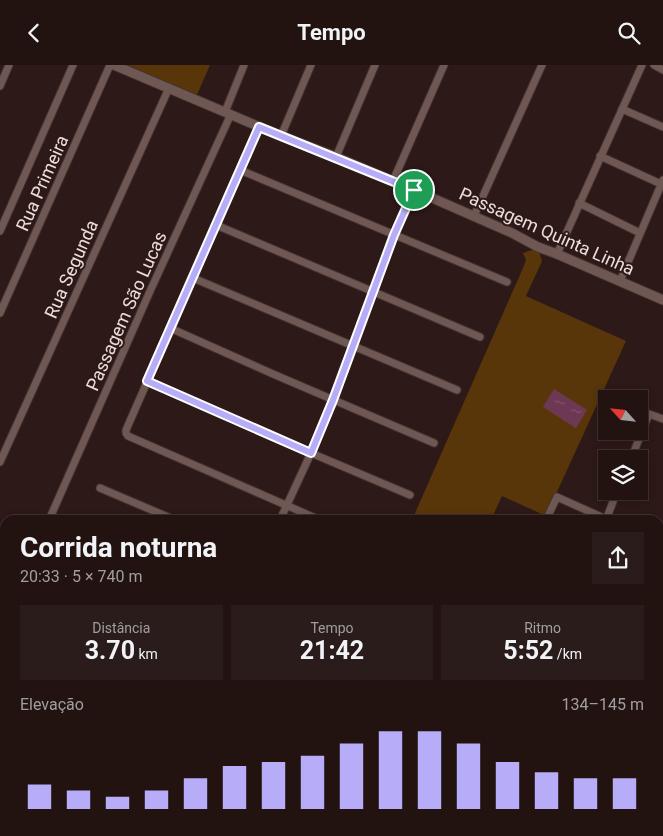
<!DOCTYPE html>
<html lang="pt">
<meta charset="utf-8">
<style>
:root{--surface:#221311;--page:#2a1c1a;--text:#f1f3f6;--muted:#a29e9f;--line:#3f3231;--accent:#b6acf8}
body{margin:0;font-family:Roboto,sans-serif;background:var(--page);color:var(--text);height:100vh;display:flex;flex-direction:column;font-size:19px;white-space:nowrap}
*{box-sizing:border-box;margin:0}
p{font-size:16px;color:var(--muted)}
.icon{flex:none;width:28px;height:28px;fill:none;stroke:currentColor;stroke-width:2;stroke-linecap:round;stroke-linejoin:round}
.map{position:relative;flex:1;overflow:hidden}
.panel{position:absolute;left:0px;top:450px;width:664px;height:321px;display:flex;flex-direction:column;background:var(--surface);border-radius:15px 15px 0 0;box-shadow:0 2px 8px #0003,0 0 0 1px var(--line)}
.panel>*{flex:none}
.needle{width:32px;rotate:297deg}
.buttons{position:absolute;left:598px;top:325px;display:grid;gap:10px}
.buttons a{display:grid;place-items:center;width:50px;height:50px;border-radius:0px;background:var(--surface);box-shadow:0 2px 8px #0003,0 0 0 1px var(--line);font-size:25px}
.pin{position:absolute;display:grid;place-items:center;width:42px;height:42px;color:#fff;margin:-21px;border:2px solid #fff;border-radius:50%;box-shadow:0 1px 5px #0007}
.round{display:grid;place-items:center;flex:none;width:52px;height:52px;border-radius:0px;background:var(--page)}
.overview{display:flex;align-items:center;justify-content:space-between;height:85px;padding:0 20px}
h1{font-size:28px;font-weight:700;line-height:38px}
.metrics{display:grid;grid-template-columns:repeat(3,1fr);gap:8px;height:85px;padding:5px 20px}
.metrics div{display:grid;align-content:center;border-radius:0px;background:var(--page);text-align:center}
.metrics b{font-size:25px;font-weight:700}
.metrics small{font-size:14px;font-weight:400}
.metrics p{font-size:14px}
.chart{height:140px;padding:10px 20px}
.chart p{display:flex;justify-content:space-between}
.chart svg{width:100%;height:90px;margin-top:5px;stroke:var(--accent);stroke-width:6}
header{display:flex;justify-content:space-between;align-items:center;height:65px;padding:0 20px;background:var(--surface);font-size:22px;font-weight:700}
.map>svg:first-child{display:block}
.park{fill:#58360a}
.water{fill:url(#water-ripples)}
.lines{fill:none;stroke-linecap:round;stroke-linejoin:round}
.minor-casing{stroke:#443432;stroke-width:9}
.tertiary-casing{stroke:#443432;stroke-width:11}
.minor{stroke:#6f5753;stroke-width:7}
.tertiary{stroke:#6f5753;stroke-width:9}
.route-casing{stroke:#fff;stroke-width:10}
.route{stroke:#b6acf8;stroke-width:6}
.labels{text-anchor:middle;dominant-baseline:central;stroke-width:4;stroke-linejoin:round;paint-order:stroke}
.street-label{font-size:18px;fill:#ebddda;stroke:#2d1917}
</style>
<header><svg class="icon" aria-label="back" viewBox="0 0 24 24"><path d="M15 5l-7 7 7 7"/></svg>Tempo<svg class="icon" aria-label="search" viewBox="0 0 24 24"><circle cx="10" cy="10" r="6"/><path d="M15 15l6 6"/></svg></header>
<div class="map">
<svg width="663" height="771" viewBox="0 0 663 771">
<defs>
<pattern id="water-ripples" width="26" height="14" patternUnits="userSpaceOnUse" patternTransform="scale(1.25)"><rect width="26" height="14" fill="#6d3854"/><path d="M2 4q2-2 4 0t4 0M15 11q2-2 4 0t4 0" fill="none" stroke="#82546c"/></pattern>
</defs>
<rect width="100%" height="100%" fill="#2d1917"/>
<g class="park">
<path d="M126,0H210L196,32Z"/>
<path d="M538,183L542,196L526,231L626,276L546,451L502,431L491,455H412L523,203L526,195L523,188Z"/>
</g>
<path class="water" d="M554,324L587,345L576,363L543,342Z"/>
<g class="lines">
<g class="minor-casing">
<g id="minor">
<path d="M654,0L663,5"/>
<path d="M0,21L9,0"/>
<path d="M622,44L663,62"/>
<path d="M225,47L244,0"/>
<path d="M259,62L126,365V368L128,371L320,455"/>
<path d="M281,71L311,0"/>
<path d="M600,91L661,119"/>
<path d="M336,92L375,0"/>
<path d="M240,105L507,217"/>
<path d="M393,116L444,0"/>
<path d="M579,138L640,168"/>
<path d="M474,151L542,0"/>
<path d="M216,160L480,272"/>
<path d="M0,166L73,0"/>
<path d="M557,189L642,0"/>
<path d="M193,213L457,325"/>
<path d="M620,216L663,115"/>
<path d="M0,248L110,0"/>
<path d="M170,263L273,309L434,378"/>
<path d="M147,316L311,388L410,430"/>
<path d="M631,394L649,349L663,354"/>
<path d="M0,397L169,23"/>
<path d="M100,423L175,455"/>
<path d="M49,455L151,224L231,49"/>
<path d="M280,455L311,388L333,335L394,170L414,125"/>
<path d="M546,455L557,432L606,454"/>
<path d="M606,455L617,426"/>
<path d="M659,490L663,480"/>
<path d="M0,566L5,554"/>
<path d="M0,645L5,647"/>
<path d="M259,766L267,771"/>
<path d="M497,766L508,771"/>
<path d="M171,771L173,766"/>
<path d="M241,771L243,766"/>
<path d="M275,771L277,766"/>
<path d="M403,771L405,766"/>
<path d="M469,771L471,766"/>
<path d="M537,771L539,766"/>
</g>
</g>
<g class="tertiary-casing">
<path id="tertiary" d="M114,0L281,71L336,92L414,125L512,168L538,182L557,189L663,235"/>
</g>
<use href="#minor" class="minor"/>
<use href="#tertiary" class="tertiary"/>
</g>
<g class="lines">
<g class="route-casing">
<path id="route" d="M259,62L414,125L394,170L333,335L311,388L147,316Z"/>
</g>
<use href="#route" class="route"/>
</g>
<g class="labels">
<g class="street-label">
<text transform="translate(42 118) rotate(-66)">Rua Primeira</text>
<text transform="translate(547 166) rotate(24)">Passagem Quinta Linha</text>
<text transform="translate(71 204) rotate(-66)">Rua Segunda</text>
<text transform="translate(126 246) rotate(-66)">Passagem São Lucas</text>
</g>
</g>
</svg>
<div class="buttons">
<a><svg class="needle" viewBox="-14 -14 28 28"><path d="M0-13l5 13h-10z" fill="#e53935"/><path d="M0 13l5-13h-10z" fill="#a29e9f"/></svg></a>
<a><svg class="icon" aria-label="layers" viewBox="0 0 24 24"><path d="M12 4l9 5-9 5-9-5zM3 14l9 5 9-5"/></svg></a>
</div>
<div class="pin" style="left:414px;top:125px;background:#1e9e55"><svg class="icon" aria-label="arrive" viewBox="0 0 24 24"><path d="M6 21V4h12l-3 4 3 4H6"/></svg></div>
<section class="panel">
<div class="overview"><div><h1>Corrida noturna</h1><p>20:33 · 5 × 740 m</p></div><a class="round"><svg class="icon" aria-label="share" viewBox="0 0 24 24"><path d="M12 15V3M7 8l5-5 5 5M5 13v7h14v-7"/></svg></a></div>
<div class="metrics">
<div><p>Distância</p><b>3.70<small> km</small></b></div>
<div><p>Tempo</p><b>21:42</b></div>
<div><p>Ritmo</p><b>5:52<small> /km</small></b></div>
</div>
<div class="chart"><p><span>Elevação</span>134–145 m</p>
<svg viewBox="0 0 160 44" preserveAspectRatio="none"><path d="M5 44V32M15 44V35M25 44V38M35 44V35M45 44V29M55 44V23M65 44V21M75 44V18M85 44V12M95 44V6M105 44V6M115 44V12M125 44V21M135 44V26M145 44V29M155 44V29"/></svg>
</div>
</section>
</div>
